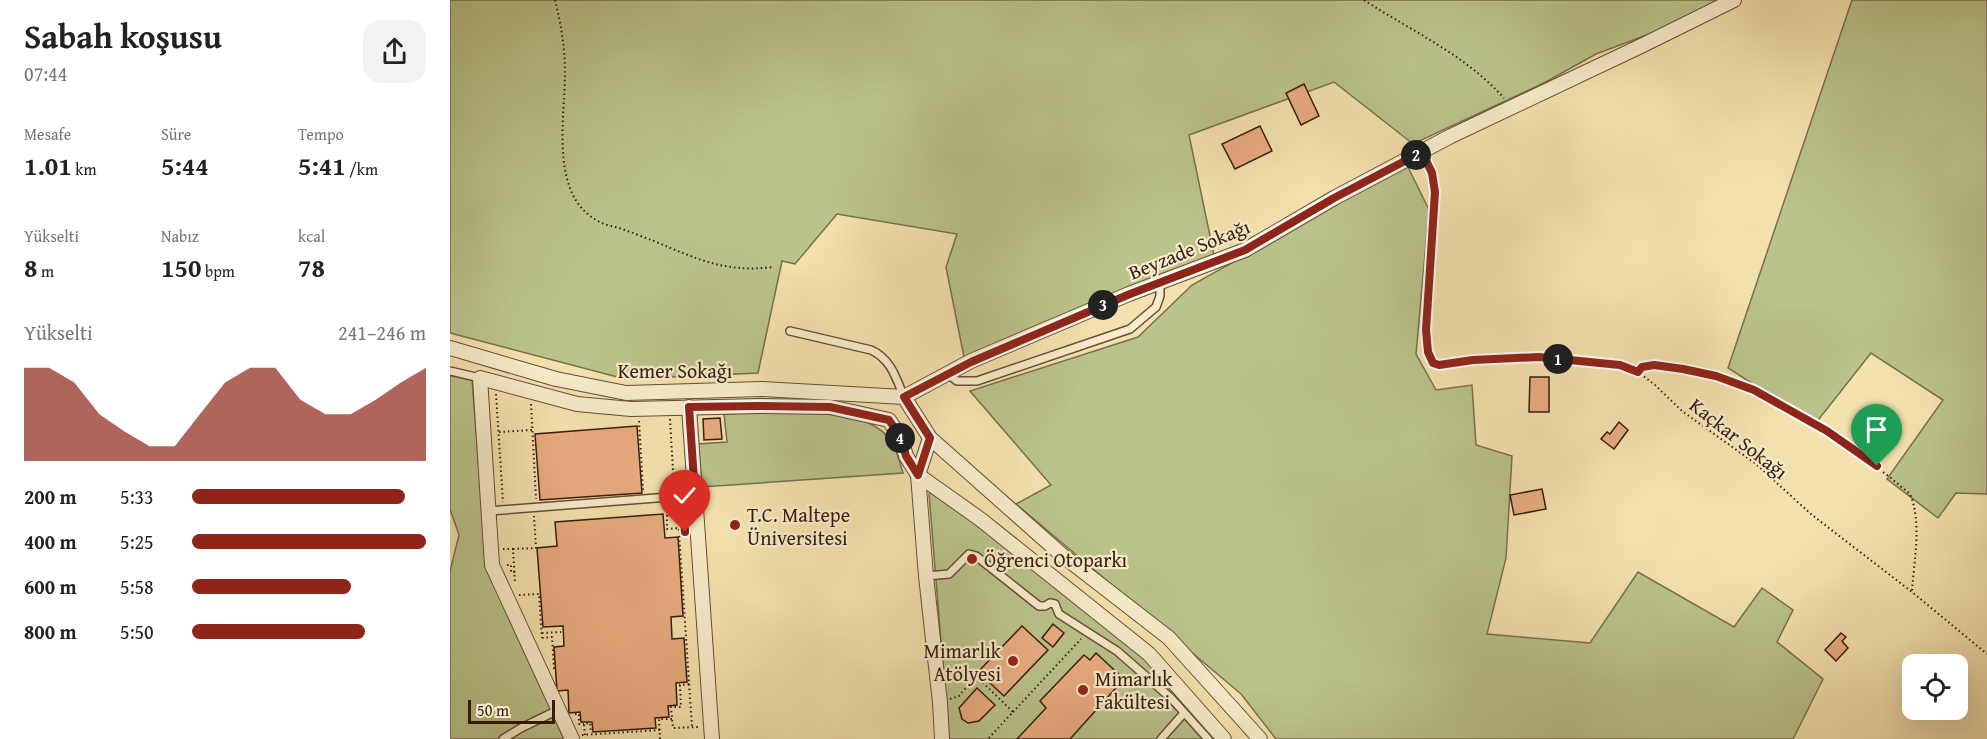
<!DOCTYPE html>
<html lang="tr">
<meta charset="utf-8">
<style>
:root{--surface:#fff;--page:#f2f2f2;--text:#222;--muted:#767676;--accent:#8f2418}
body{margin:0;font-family:"Gentium Book Plus",serif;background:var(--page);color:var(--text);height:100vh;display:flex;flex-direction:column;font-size:22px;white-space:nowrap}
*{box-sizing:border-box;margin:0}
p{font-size:20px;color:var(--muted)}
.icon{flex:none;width:33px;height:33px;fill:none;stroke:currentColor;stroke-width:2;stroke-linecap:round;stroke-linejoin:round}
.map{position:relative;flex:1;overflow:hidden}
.sheet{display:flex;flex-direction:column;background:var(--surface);width:450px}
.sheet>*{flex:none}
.tools{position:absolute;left:1452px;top:654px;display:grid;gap:12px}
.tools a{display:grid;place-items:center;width:66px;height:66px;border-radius:12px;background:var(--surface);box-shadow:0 6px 24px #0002;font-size:30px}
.scale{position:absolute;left:18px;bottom:15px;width:87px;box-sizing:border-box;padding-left:6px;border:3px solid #361b0f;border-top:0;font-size:16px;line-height:21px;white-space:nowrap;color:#361b0f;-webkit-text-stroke:4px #f8ecca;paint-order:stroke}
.pin{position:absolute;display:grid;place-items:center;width:51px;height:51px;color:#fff;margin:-62px -26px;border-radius:50% 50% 50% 0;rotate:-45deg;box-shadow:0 0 6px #0007}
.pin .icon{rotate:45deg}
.km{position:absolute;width:30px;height:30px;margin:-15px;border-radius:50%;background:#222;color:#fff;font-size:16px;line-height:30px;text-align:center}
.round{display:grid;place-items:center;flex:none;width:63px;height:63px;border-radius:18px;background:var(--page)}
.overview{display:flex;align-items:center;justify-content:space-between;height:102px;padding:0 24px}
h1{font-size:33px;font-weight:700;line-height:45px}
.figures{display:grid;grid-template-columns:repeat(3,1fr);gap:9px;height:102px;padding:6px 24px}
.figures div{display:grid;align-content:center}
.figures b{font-size:26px;font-weight:700}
.figures small{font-size:16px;font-weight:400}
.figures p{font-size:16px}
.chart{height:168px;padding:12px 24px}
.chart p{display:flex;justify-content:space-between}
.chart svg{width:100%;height:108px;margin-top:6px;fill:var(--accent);opacity:.7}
ul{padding:0 24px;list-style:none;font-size:20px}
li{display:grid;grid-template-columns:96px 72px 1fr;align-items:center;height:45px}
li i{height:15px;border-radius:8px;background:var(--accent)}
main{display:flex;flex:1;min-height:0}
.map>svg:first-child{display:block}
.green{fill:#bac38b;stroke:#786f4d;stroke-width:1.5}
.building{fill:#e9ac80;stroke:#361b0f;stroke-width:1.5}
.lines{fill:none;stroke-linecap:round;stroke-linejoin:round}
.lane-casing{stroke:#664d37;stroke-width:10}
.street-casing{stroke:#664d37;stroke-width:16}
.path{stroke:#361b0f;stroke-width:2;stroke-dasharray:1.5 3;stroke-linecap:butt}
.lane{stroke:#f8ecca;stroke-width:7}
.street{stroke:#f8ecca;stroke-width:14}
.route-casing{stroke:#fff;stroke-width:12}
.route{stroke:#8f2418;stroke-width:8}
.poi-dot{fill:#8f2418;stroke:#f8ecca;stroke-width:2}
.labels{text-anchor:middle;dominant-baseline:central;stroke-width:4.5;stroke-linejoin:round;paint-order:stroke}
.street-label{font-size:20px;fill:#361b0f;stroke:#f8ecca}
.poi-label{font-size:20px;fill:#361b0f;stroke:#f8ecca;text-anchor:start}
</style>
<main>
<section class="sheet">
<div class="overview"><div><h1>Sabah koşusu</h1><p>07:44</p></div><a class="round"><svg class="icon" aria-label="share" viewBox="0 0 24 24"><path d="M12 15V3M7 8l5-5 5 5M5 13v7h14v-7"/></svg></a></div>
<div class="figures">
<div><p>Mesafe</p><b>1.01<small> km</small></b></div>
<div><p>Süre</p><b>5:44</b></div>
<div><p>Tempo</p><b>5:41<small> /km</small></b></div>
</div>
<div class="figures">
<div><p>Yükselti</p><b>8<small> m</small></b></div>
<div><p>Nabız</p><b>150<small> bpm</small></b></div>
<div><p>kcal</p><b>78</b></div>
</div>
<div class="chart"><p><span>Yükselti</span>241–246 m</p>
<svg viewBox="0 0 160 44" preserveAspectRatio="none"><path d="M0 44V6L10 6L20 12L30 25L40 32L50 38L60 38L70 25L80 12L90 6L100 6L110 19L120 25L130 25L140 19L150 12L160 6V44z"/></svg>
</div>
<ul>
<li><b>200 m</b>5:33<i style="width:91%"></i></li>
<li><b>400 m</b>5:25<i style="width:100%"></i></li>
<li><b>600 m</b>5:58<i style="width:68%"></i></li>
<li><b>800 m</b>5:50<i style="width:74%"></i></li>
</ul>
</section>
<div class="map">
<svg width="1537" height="739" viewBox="0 0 1537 739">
<rect width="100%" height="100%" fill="#f4e2ae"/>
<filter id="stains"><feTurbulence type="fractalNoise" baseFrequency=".00333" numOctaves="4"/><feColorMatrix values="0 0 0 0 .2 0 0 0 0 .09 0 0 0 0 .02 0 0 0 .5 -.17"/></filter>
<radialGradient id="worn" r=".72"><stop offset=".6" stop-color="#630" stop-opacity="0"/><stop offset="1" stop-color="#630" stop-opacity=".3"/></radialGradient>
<g class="green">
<path d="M0,0H1285L1266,9L1146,54L1094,83L963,144L884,82L739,135L765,260L515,362L496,267L507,234L387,214L345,264L332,261L308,373L175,379L0,333Z"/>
<path d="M1402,0H1537V494L1506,493L1488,518L1437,479L1493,400L1421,353L1365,424L1278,368Z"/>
<path d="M957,165L979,210L966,354L986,390L1022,385L1026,445L1062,456L1056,558L1037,634L1140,643L1188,572L1284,627L1312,588L1343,610L1327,642L1373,679L1343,739H826L791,694L566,504L601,485L520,391L688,337L742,285Z"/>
<path d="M0,375L22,379L36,560L114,739H0V571L9,535L0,509Z"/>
<path d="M350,412C381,415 427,413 444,446C448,454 450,464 453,473L252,487L248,444L277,442L274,414Z"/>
<path d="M483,491L496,498L709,670L770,739H499L479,494Z"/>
</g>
<g class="building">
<path d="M854,84L869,116L851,125L836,93Z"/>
<path d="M810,126L822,151L785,169L772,144Z"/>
<path d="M1080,377H1099V412H1079Z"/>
<path d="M270,418L272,439L254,440L253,419Z"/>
<path d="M1169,422L1178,430L1164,449L1151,439L1157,432L1160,434Z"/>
<path d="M187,426L192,493L90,500L85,434Z"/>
<path d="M1092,489L1096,509L1064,515L1060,495Z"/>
<path d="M213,514L215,538L228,537L233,616L221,617L222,639L234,638L237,682L226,683L227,705L218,706L219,717L205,718L206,728L143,732L142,722H131L130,712L119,713L118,690L107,691L104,647L114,646L113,626L93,627L87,548L107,546L105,522Z"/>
<path d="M603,624L614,633L603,647L592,638Z"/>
<path d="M572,626L598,650L554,696L528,672Z"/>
<path d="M1391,633L1396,637L1392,641L1398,648L1386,661L1375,650Z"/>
<path d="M646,653L674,679L620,739H567L596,708L590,701L634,655L640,660Z"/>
<path d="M527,688L545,705L529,721L518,723L512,719L509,708Z"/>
</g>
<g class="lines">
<g class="lane-casing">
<g id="lane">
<path d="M340,331L421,350C441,359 446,378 454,397"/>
<path d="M0,371L30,378"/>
<path d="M498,374L507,381H527L680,329L706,307L710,296V283"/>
<path d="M39,511L245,495"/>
<path d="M476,576L499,574L519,554L526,556L589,606H595L600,603L605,604L609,614L667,651L722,699L758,739"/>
<path d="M53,739L71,728L108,710"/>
<path d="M711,739L734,713"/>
</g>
</g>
<g class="street-casing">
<g id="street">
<path d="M0,348L106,379L176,393L312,389L454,397"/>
<path d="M239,407L262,739"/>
<path d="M480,438L468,475L476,576L490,703L492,739"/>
<path d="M122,739L42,565L30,378L127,404L181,409L309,406L380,407L439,420L450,436L456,456L468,475L530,519L699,654L774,739"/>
<path d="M810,739L719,638L612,555L480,438L454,397L521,361L679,294L795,250L884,198L1001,136L1191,46L1284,0"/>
</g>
</g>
<g class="path">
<path d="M105,0C111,24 115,48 115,72C115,118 99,195 148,221C154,225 162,226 169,228C181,232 193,237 204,241C247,259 275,273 323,267"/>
<path d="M914,0C963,32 1014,54 1054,98"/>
<path d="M977,162L983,173L985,192L976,330L978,352L983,362L989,365L1023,360L1089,357L1170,365L1188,372L1205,385L1232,411L1306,464L1362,515L1462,592L1537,654"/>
<path d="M1188,372C1198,361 1213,366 1226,368C1312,380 1395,439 1460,494C1472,522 1464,561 1462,591"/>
<path d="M46,394L53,502"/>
<path d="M81,404L86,499"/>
<path d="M220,419L224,488"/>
<path d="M189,421L193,490"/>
<path d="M49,432L82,430"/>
<path d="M217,506V529L229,528V533"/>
<path d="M217,512L234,511"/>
<path d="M235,532L229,533L242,727"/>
<path d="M53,549H63L65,584"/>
<path d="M63,549L86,548L84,516"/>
<path d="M57,565H61V572H65"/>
<path d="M69,595L89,594L92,638"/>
<path d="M92,633L111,632"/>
<path d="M92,638L102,637L104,669"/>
<path d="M239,684L230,685L231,707H221L223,728L248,727"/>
<path d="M500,699L509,696L526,676L563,712L538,739"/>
<path d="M563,712L631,639"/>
<path d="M125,714H129V724H134"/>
<path d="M132,735L210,730"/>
<path d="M135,735L134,724L140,723L141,733"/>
<path d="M210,739L209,719H222"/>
</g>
<use href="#lane" class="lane"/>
<use href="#street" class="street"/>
</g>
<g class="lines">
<g class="route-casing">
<path id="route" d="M235,532L233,496L245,495L239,407L309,406L380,407L439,420L450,436L456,456L468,475L480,438L454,397L521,362L680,294L795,250L884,198L972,152L982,173L985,192L976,330L978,352L983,363L989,365L1023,360L1089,357L1170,365L1188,372L1192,367L1204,365L1233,369L1266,376L1304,390L1377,431L1427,466"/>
</g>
<use href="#route" class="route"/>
</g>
<g class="poi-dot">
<circle cx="285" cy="525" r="6"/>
<circle cx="522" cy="559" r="6"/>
<circle cx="563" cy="661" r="6"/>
<circle cx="633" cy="690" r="6"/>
</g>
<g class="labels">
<g class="street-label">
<text transform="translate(739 249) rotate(-22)">Beyzade Sokağı</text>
<text x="225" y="370">Kemer Sokağı</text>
<text transform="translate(1289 438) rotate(38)">Kaçkar Sokağı</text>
</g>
<g class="poi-label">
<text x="297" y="514">T.C. Maltepe<tspan x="297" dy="23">Üniversitesi</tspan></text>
<text x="534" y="559">Öğrenci Otoparkı</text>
<text x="551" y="650" text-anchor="end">Mimarlık<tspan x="551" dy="23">Atölyesi</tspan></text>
<text x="645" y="678">Mimarlık<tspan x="645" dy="23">Fakültesi</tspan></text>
</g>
</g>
<rect width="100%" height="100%" filter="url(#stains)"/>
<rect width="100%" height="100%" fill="url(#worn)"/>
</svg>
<div class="tools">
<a><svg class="icon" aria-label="locate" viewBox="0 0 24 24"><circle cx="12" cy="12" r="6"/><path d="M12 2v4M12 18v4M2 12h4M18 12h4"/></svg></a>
</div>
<div class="scale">50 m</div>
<div class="pin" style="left:1427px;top:466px;background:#1e9e55"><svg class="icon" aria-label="arrive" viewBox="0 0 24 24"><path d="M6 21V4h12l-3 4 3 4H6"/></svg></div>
<div class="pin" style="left:235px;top:532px;background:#d93025"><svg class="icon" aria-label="check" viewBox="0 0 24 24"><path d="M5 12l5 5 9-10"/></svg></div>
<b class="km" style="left:1108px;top:359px">1</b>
<b class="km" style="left:966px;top:155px">2</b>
<b class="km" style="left:653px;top:305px">3</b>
<b class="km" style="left:450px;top:438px">4</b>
</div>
</main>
